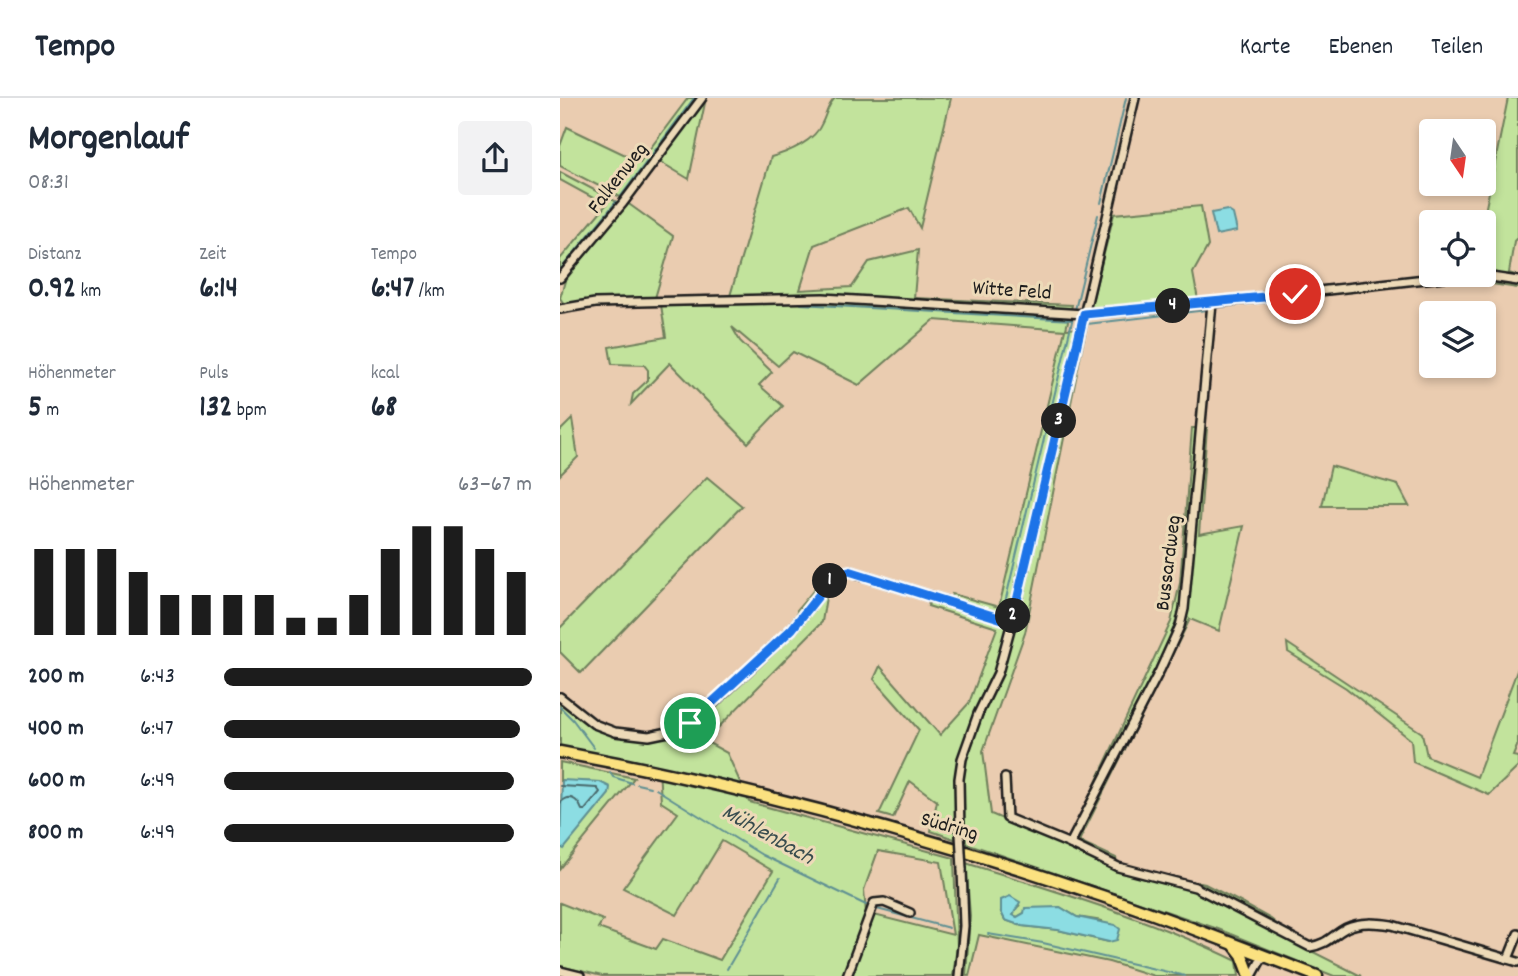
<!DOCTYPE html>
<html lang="de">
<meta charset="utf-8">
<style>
:root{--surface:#fff;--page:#f2f2f3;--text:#1f2937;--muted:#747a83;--line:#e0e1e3;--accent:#1c1c1c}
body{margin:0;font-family:Dekko,sans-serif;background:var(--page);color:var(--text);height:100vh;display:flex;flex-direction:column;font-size:26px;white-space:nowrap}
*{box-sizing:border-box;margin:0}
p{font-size:23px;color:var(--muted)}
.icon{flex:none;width:38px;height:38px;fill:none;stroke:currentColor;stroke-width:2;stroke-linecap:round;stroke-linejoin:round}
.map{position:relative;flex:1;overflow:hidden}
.side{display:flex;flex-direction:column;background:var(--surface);width:560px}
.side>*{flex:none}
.needle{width:46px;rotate:167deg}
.controls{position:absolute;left:859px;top:21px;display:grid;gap:14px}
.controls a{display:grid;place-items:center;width:77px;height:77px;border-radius:7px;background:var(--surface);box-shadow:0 4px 10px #0003;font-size:35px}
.pin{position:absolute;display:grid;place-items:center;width:60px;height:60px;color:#fff;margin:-30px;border:4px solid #fff;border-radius:50%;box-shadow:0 2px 7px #0007}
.km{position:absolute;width:35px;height:35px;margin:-18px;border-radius:50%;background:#222;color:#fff;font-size:19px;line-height:35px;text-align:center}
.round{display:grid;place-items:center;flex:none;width:74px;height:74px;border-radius:7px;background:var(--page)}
.headline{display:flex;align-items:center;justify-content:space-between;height:119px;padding:0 28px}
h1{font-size:38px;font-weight:800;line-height:52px}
.metrics{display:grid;grid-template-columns:repeat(3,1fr);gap:10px;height:119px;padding:7px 28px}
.metrics div{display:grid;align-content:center}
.metrics b{font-size:30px;font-weight:800}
.metrics small{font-size:19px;font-weight:400}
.metrics p{font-size:19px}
.chart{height:196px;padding:14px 28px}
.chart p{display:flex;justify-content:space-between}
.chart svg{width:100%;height:126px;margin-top:7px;stroke:var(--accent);stroke-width:6}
ul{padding:0 28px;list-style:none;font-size:23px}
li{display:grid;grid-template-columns:112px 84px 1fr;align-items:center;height:52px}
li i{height:18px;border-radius:9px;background:var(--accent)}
header{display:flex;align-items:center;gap:42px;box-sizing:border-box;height:98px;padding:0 35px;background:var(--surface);border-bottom:2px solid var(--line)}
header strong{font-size:33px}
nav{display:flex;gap:38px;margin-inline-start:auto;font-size:24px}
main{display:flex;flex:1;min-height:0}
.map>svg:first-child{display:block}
.green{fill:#c2e39c;stroke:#6f805c;stroke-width:2;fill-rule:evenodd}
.water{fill:#8cdde3;stroke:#5f9093;stroke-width:2}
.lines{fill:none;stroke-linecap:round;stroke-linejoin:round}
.shore{stroke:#49696c;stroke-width:2}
.stream{stroke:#5f9093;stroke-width:2}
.minor-casing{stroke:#1c1c1c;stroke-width:12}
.major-casing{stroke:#1c1c1c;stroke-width:15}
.minor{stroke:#eddab8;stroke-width:7}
.major{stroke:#fbe180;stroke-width:10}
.minor-bridge-casing{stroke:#1c1c1c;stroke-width:12;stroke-linecap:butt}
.minor-bridge{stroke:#eddab8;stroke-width:7}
.route-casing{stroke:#fff;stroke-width:14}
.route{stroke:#1a73e8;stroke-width:9}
.labels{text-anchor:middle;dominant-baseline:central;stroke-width:6;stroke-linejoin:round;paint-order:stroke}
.street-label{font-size:21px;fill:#1c1c1c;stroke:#eddab8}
.water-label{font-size:23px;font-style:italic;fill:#384c4e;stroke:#eddab8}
</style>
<header>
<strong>Tempo</strong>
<nav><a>Karte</a><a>Ebenen</a><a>Teilen</a></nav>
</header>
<main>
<section class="side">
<div class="headline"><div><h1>Morgenlauf</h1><p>08:31</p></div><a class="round"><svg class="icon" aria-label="share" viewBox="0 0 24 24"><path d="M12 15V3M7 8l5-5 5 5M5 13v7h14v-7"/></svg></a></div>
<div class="metrics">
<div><p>Distanz</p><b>0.92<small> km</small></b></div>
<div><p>Zeit</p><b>6:14</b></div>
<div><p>Tempo</p><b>6:47<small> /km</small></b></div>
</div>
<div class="metrics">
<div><p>Höhenmeter</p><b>5<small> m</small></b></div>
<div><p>Puls</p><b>132<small> bpm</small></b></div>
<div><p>kcal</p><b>68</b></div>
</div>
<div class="chart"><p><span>Höhenmeter</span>63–67 m</p>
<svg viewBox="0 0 160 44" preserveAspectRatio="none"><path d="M5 44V14M15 44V14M25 44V14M35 44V22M45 44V30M55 44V30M65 44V30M75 44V30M85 44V38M95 44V38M105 44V30M115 44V14M125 44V6M135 44V6M145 44V14M155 44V22"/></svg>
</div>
<ul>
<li><b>200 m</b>6:43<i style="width:100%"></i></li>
<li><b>400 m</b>6:47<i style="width:96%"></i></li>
<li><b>600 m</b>6:49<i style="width:94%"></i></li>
<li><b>800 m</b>6:49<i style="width:94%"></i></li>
</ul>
</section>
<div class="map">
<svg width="958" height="878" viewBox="0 0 958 878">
<rect width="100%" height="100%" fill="#eaccb0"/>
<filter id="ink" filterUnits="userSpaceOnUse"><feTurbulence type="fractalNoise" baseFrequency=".0143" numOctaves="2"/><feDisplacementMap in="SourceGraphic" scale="14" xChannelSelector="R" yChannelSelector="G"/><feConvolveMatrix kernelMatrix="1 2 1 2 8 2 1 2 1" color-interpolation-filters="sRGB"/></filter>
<g filter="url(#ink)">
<g class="green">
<path d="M128,0H137L62,100L0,68V48L7,29L80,64Z"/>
<path d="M146,0L129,81L99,63Z"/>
<path d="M275,0H391L360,130L349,110L254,147L240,192L292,189L309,164L358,152L354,200L512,207L506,231L526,230L465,535L423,653L431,716L515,752L518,744L510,740L611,524L620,485L632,330H647L639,436L684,428L659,533L630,521L519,743L556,760L560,773L594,781L597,776L645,786L680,804L711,821L747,851L801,878H774L658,831L371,733L377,703L350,683L333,720L319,716L359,632L314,581L320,568L380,637L409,605L437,530L368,508L370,503L387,508L392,496L439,509L505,232L374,222L299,287L233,254L218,268L172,229L180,243L212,274L199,287L223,308L188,345L110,265L71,306L73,296L88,282V272L84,267L52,266L49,249L106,239L101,207L169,208L170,198L211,59C229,54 255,43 262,25C267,15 267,8 275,0Z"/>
<path d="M948,0H958V139L954,143L949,175L958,178V190L912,183L913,177H924L923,124Z"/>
<path d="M0,74L59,105L0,177V161L46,107L0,82Z"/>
<path d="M66,104L113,138L95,200L4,206L0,200L5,183Z"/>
<path d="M641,108L648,148L633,175L638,202L530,211L554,116Z"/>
<path d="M12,321L18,359L0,377V333Z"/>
<path d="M771,368L838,387L849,408H762Z"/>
<path d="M147,379L182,408L21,575L0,554V530Z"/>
<path d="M268,475L278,483L266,499L262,524L145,643L167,655L189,704L394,760L397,848L393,878H42L0,868V805L43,822L38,830L96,851L103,841L160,862L213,773L162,743L117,817L63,790L118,715L101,704L99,669L0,648V603C11,611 23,624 35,630C70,647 111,642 141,621L238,532L237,512ZM318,753L381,764L393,837L306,815L304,792Z"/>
<path d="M727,545L862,635L867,658L917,679L958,570V646L953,658L958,659V669L929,697L853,664L851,642L786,590L728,554Z"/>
<path d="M0,664L74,680L0,771V749L4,750L40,684L0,683Z"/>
<path d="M406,765C498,794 591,821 677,863L679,878H594L549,864L419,837L409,878H406L410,818ZM460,807L453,813V817L457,819L464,815L500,809L517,819L542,823L548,844L498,832L462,828L445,822L441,814Z"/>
</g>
<g class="water">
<path d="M667,112L673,116L677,133L656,137L651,115Z"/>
<path d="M2,682L40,684L50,689L49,696L4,751L0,749Z"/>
<path d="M450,798L460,804L453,817L457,819L464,815L465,810L500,809L517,819L555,827L560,831L557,842L549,844L498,832L462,828L445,822L441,814V802Z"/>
</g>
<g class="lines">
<path class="shore" d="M0,688L37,690L40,694L25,712H22C18,701 9,695 0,705"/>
<g class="stream">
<path d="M61,98L134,0"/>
<path d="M541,105L566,0"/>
<path d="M0,172L56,104"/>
<path d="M241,206L512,222"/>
<path d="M515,212L538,117"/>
<path d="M527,226L647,212"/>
<path d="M443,513L513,219"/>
<path d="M0,609L13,622L34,650"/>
<path d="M50,674L53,679L72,685"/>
<path d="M77,686L90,689"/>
<path d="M96,691L202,757L306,807"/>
<path d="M317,811L389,830"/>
<path d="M428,836L483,845L625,878"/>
<path d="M167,871L220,780"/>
</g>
<g class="minor-casing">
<g id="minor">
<path d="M918,177L958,183"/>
<path d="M0,180L63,105L142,0"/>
<path d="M652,205L624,511L620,528L600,572L510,746L558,769L635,789L750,849C768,846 771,838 786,830C800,823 817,825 832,827L958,864"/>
<path d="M0,211L35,205L263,200L524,216L652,205L901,177"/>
<path d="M0,599L34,626L55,634L89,638L118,632L139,619L232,531L275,477L289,473L452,524"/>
<path d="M445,680L447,720L510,746"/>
<path d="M400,736L399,681L402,661L418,616L438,575L452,524L575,0"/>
<path d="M948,861L958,836"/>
<path d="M0,873L20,878"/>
<path d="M287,878L314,805L324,804L350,815"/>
<path d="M399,878L404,828L402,771"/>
<path d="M692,878L703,858"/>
</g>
</g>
<g class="major-casing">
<g id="major">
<path d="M0,654C180,687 360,736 533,795C609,820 683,850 757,878"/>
<path d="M675,848L682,857L690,878"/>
</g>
</g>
<use href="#minor" class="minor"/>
<use href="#major" class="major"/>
<g class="minor-bridge-casing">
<path id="minor-bridge" d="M400,736L402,771"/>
</g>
<use href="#minor-bridge" class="minor-bridge"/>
</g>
</g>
<g class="lines" filter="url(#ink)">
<g class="route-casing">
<path id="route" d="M130,625L232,531L275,477L289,473L452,524L524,216L735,196"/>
</g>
<use href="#route" class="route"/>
</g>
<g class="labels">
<g class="street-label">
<text transform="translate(59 81) rotate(-52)">Falkenweg</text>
<text transform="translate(452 194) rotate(4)">Witte Feld</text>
<text transform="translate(610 465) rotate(-83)">Bussardweg</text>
<text transform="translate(389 730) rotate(16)">Südring</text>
</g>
<g class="water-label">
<text transform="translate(207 738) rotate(29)">Mühlenbach</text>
</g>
</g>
</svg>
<div class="controls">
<a><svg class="needle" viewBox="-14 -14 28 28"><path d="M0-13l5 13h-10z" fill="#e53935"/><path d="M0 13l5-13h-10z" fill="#747a83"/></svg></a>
<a><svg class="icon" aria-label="locate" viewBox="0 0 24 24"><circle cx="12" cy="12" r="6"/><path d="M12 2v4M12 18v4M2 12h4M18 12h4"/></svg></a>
<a><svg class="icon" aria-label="layers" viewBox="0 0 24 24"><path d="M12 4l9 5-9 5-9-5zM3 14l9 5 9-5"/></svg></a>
</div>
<div class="pin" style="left:130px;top:625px;background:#1e9e55"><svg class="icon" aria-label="arrive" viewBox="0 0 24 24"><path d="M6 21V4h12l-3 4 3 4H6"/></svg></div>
<div class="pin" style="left:735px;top:196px;background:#d93025"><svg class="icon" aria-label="check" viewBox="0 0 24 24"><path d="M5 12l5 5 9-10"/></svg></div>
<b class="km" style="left:270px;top:483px">1</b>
<b class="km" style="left:453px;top:518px">2</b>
<b class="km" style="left:499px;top:323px">3</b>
<b class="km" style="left:613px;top:208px">4</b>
</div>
</main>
